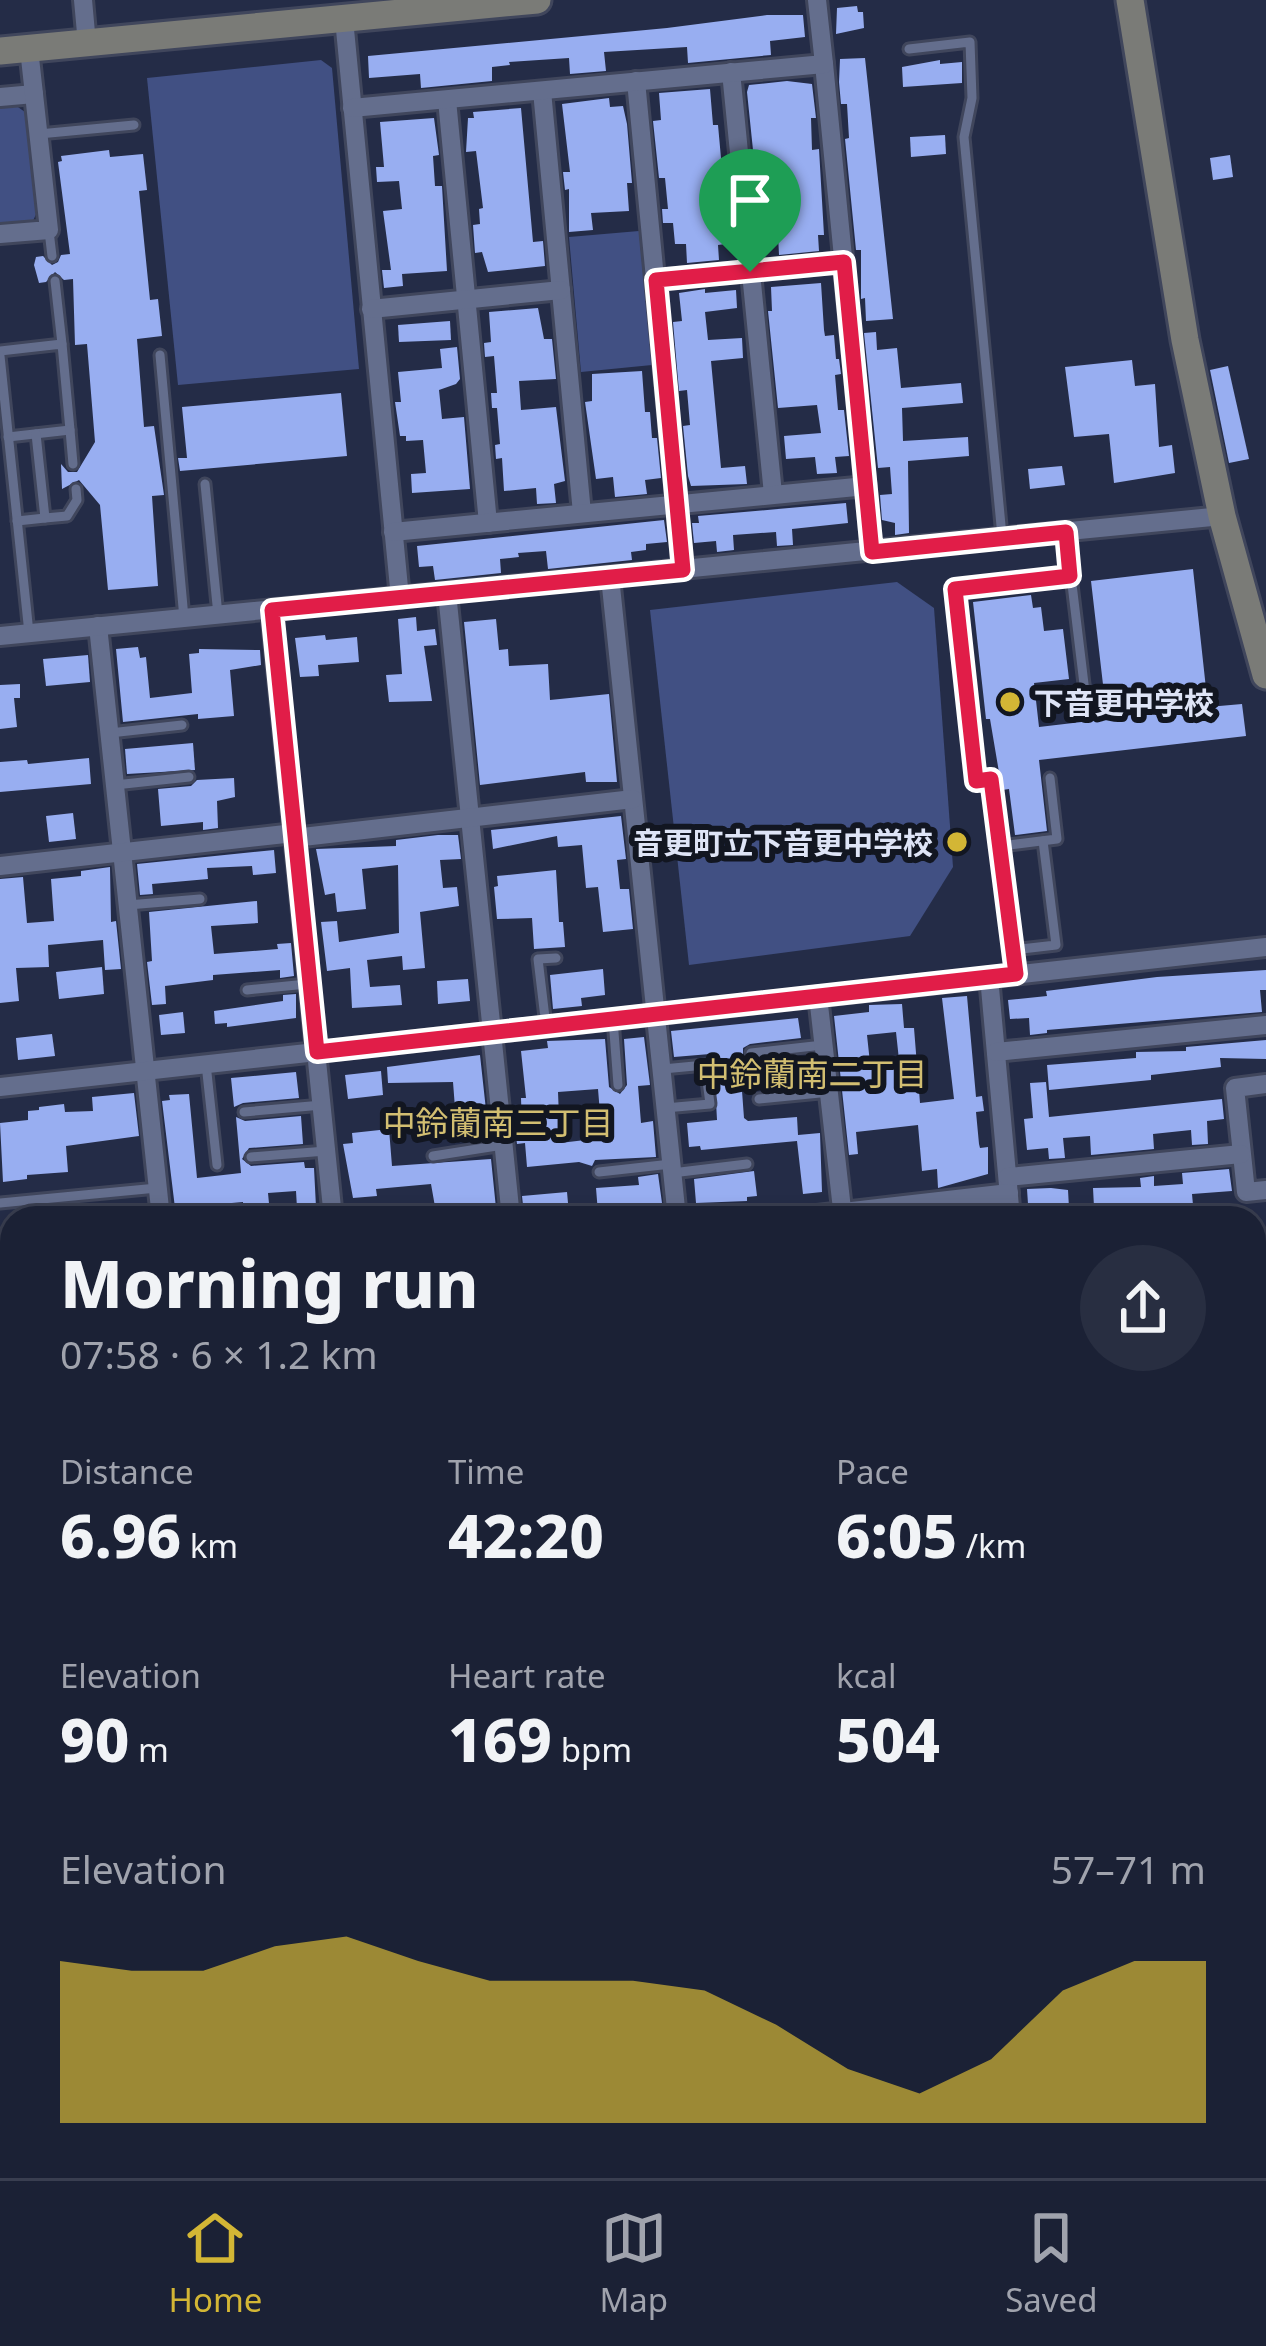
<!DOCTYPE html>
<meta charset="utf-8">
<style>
:root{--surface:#1b2135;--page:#282e41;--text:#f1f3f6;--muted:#a0a3ad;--line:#393e50;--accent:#d3b635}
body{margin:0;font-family:"Noto Sans","Noto Sans JP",sans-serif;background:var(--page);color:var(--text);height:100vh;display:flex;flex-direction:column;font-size:45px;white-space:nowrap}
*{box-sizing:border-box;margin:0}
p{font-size:39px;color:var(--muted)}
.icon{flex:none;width:66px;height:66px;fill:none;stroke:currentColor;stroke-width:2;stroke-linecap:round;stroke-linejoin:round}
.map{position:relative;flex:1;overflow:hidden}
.panel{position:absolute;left:0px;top:1206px;width:1266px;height:972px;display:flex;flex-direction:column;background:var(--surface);border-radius:36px 36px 0 0;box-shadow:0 6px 18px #0003,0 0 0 3px var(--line)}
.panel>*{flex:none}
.pin{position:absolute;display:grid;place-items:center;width:102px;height:102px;color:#fff;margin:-123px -51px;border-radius:50% 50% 50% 0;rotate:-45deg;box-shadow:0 0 12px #0007}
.pin .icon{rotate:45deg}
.round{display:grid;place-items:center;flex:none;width:126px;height:126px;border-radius:63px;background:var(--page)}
.headline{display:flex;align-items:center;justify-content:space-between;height:204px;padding:0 60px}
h1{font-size:66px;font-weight:800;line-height:90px}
.figures{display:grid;grid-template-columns:repeat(3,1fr);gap:18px;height:204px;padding:12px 60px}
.figures div{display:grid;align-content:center}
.figures b{font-size:60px;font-weight:800}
.figures small{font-size:33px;font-weight:400}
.figures p{font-size:33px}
.chart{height:336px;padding:24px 60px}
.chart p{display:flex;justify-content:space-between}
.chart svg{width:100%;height:216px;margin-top:12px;fill:var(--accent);opacity:.7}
.tab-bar{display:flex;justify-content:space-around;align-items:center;height:168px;border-top:3px solid var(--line);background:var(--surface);font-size:33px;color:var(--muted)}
.tab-bar a{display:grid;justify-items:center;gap:6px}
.tab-bar .active{color:var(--accent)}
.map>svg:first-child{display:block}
.green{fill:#415083}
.building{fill:#98aef1;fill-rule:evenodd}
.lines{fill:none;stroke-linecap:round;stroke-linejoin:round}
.lane-casing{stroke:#40465c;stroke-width:15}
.street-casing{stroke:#40465c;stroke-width:24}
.secondary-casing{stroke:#40465c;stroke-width:33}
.lane{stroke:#646e8d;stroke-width:9}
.street{stroke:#646e8d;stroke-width:18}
.secondary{stroke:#7a7b77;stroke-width:27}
.route-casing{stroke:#fff;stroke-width:24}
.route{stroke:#e11d48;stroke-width:15}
.poi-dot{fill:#d3b635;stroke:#121621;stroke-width:4.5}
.labels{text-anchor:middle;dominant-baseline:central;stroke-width:12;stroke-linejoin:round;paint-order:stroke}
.poi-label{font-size:30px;font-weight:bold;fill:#dee4f6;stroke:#121621;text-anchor:start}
.neighbourhood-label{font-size:33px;fill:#d2be71;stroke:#121621}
</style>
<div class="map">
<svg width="1266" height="2178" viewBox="0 0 1266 2178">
<rect width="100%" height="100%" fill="#242c47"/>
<g class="green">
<path d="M321,60L332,68L359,369L178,385L147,78Z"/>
<path d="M15,105L25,112L37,212L32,223L0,225V106Z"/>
<path d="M639,231L652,365L581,372L569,237Z"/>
<path d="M897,582L934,608L953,867L910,936L689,965L650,610Z"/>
</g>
<g class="building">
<path d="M857,6L858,12H863L864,28L836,34L837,8Z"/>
<path d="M767,15H803L805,37L770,41L771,55L688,63L687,47L604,52L606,71L570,74L569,58L509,62L510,65L492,67V81L421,88L420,74L369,78L368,56L667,28Z"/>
<path d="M865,58L893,319L866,321L865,298L861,299V250H856L845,139L849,138L847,104H841L839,82L840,59Z"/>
<path d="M940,60V64L962,62V83L903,87L902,67Z"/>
<path d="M787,81L812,84L816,118H811L812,150L819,149L824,235H818L819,251L779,255L778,235L762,237L747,92L749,85Z"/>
<path d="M710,89L713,125H718L721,158H726L727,172H722L724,202H730L733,243L718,245L719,260L687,263L686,244H675L673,223H663L662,209H668L665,178H659L653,121L661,120L659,93Z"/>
<path d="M609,98L610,107L623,106L627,124L632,183H627L629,211L591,213L593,230L569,232V189L565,190L563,172H570L562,104Z"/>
<path d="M521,108L533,242L543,241L545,266L488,272L482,252L475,253L473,225L480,224L479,209L483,208L476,151L466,152L468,118H474L473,112Z"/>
<path d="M434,118L439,155L433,156L435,186H442L447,271L402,274L403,286L384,288L382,270H391L383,211L402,209L399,181L377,182L376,167H384L380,122Z"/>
<path d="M945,135L946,154L911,157L910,137Z"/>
<path d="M109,150L110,157L143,154L147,190L139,191L150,300L158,299L162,336L137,339L144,427L154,426L164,495L152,496L158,586L108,590L100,505L79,480L62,489L61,464L68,472H77L95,442L87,344L75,345L73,279L64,280L55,272L46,282L39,283L34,265L36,257L43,256L52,265L58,262L61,255L70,254L58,162L62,161L61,156Z"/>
<path d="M1230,155L1233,177L1213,180L1210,158Z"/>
<path d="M821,283L824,330L825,336L834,335L836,359H839L841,374L835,375L838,410H844L849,456L835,457L837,473L817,474L815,457L786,459L784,436L821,433L817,405L778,408L768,311H772L771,287Z"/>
<path d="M705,289V293L736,290L737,308L705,312L708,340L742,338L743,358L711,361L721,468L745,466L747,484L691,486L688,476L683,426L690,425L687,390L679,391L673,322L682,321L679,293Z"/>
<path d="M538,308L544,339H552L556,379L519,381L521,410L556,407L565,481L554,484L556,503L537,504L536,488L504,491L502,458L496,459L495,445L500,444L497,408H492L491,393H497L494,356L485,357L484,343L491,342L489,312Z"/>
<path d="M450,321L451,340L399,342L398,325Z"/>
<path d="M876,332L877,350L897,348L901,388L961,383L963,403L902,408L903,441L968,437L969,456L908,461L909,533L895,535V523L882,520L880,495L892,494L890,467L878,468L864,333Z"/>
<path d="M457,347L460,379L456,384L439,390L442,419L464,417L470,489L412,493L411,474L426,473L423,440L406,441V436H400L395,402H401L398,372L442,368L440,349Z"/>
<path d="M1132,360L1135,386L1155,384L1159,447L1172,445L1175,473L1114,483L1109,434L1074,437L1065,367Z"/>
<path d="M1228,366L1249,459L1229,463L1210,370Z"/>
<path d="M642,371L645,412H650L652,438H657L661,478L645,480L647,494L615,497L613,477L596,479L585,402L592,401V374Z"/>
<path d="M341,393L347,456L180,471L178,458H187L182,407Z"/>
<path d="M1062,466L1065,485L1030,489L1028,469Z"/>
<path d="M846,503L848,523L792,529L793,545L777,546L776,532L733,535L734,550L717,552L716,541L694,543L692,523H699L698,516Z"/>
<path d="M664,520L667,542L646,544V550L631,552L632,560L548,569L546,551L518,553L519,557L500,559L501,573L435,580L433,566L419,567L417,546Z"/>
<path d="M1193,569L1208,707L1242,704L1246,736L1039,760L1047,831L1015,835L1009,789L1002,790L990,719H986L973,602L1031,595L1033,608L1041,607L1044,631L1063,629L1069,679L1034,683L1039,727L1107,719L1091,581Z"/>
<path d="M416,617L417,631L435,629L437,645L424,646L432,701L389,702L386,675L402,674L398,619Z"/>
<path d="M496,619L499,650L508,649L509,666L548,664L550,700L609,694L617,782H586L585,772L480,785L464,622Z"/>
<path d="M325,635L326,640L357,637L359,662L318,665L319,676L300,677L295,638Z"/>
<path d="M138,647L140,658L146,657L150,698L192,693L189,654L199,653V649L260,650L261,665L230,670L234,716L198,719V714L123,722L116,649Z"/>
<path d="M88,655L90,682L46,686L43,659Z"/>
<path d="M20,684V698H14L17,727L0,729V685Z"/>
<path d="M193,743L195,770L127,774L125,749Z"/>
<path d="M89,758L91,784L0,792V762L27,760L28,764Z"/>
<path d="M234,778L235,797L217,801L218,828L203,830V822L161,826L158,789L191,786L197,780Z"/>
<path d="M73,813L76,839L49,842L46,816Z"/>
<path d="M621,816L626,859L617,860L620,889H629L633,929L603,932L598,887L586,888L582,845L558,847L557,836L493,849L491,830Z"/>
<path d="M438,835H458L461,859L440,860L443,888L457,887L459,906L420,912L425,968L403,970L402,956L367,960L370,987L400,985L402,1005L352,1008L350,968L327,971L321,922L337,921L339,942L399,933L398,865L362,869L366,909L337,912L335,893L325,895L316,849L396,846V840Z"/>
<path d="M274,850L276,873L253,875L252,866L207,868L208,879L152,884L153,894L140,895L137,864Z"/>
<path d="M110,867L111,922L116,921L121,969L105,970L103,940L48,945L49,967L16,968L19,1001L0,1003V879L23,877L27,923L54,921L51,879L81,876V871Z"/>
<path d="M556,870L559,922H563L565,947L534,949L532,918L497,919L494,887L498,886L497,876Z"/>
<path d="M257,901L258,923L211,926L214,954L278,949L277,944L291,943L294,976L280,978V970L213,975V980L165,986L166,1004L152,1005L147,962L152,961L149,912Z"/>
<path d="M102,967L104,994L59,999L56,972Z"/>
<path d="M603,969L605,995L581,998L582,1006L553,1009L550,975Z"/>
<path d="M1266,970V990H1260L1262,1012L1047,1030V1033L1030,1035L1029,1018L1010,1019L1008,1000L1047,996L1046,991L1157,977Z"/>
<path d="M468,979L470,1001L438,1004L437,981Z"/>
<path d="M296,994V1018L227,1027V1023L215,1024L214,1011L283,1001V995Z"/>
<path d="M967,996L976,1097L982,1096L984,1111L976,1112L979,1144L980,1148L988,1147V1174L938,1188L937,1169L922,1171L918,1125L856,1132L858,1154L849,1155L834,1016L869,1012V1005L902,1004L904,1028H914L920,1103L954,1099L942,998ZM896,1032L899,1060L870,1063L867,1035Z"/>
<path d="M183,1012L185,1033L161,1035L159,1015Z"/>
<path d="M798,1018L801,1038L750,1044L743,1048V1057L749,1062L789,1058L791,1086L742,1091L744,1118L748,1121L797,1117L798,1135L820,1133L822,1192L803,1194L797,1141L701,1150L700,1146L689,1147L687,1123L717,1120L714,1064L710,1054L674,1057L671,1031Z"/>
<path d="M52,1034L55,1056L18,1060L16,1038Z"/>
<path d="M644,1037L650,1085L638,1086L641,1123L653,1121L656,1157L595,1160L592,1166L579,1162L527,1167L525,1143L517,1144L515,1128H522L521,1098H526L521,1051L548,1048L547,1041L605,1039L609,1087L620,1094L627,1085L624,1039ZM598,1089L602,1138L560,1143L558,1092Z"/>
<path d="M1266,1040V1059L1220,1058L1221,1067L1151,1075V1080L1049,1090L1047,1065L1136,1058V1052L1186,1051V1047Z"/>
<path d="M480,1055L486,1110L458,1113L460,1132L424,1135L421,1112L455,1108L453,1082L388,1083L387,1067Z"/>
<path d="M381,1071L383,1095L348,1099L345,1075Z"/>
<path d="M296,1072L299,1098L243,1103L234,1107L231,1078Z"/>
<path d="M1046,1082L1049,1117L1222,1099L1224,1119L1207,1121L1208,1144L1192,1145L1191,1130L1153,1134L1154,1149L1091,1155L1090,1136L1063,1138L1065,1158L1049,1159L1048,1148L1027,1150L1024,1119L1033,1118L1030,1083Z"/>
<path d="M134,1093L139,1136L66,1146L68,1172L27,1175V1179L3,1182L0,1123L28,1120V1111L39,1110V1107L64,1104L65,1112L93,1111L92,1097Z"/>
<path d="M189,1094L197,1178L241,1173L236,1117L245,1121L301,1116L303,1144L249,1148L242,1159L251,1166L304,1162L305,1168H314L316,1207L297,1208L296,1191L268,1193L270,1214L243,1216V1202L175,1208L162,1101L170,1100L169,1095Z"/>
<path d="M389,1129L392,1166L491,1159L497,1218H437L431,1184L376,1189L377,1196L353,1198L343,1144L353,1143L352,1133Z"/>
<path d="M1229,1169L1232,1191L1192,1194L1193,1205L1137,1210L1099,1211L1094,1207L1093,1188L1141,1187L1140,1178L1154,1176V1186L1183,1184L1182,1173Z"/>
<path d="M754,1171L757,1196L747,1197V1201L696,1203L694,1179Z"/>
<path d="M658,1174L662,1203L653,1204V1208L598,1213L596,1188L639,1185L638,1177Z"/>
<path d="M1051,1188L1068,1190L1069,1208L1035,1210V1204H1028L1027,1189Z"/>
<path d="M567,1192L569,1214L534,1218V1213L524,1214L522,1196Z"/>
</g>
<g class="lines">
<g class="lane-casing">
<g id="lane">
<path d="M909,49L970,42L972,98L964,137L1002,536"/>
<path d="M39,134L134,125"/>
<path d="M49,231L52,256"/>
<path d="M55,281L62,344"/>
<path d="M0,351L62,344L70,430L8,437"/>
<path d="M160,355L184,618"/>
<path d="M0,356L29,633"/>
<path d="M70,430L73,464"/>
<path d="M205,484L218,615"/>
<path d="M45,518L67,516L77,500L76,489"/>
<path d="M17,521L45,518L36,434"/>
<path d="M1071,576L1087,709"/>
<path d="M110,733L182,725"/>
<path d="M115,785L189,777"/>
<path d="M1001,846L1057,839L1050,778"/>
<path d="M128,905L200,899"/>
<path d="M1013,950L1056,945L1043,841"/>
<path d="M1016,974L991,779L976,781L955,589L1071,576L1066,532"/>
<path d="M247,990L307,984"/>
<path d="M613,1019L618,1085"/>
<path d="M546,1026L538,959L556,958"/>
<path d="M751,1053L823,1045"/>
<path d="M206,1064L217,1165"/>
<path d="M663,1069L705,1065L710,1104L665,1108"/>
<path d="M759,1099L830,1092"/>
<path d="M244,1112L322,1105"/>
<path d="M433,1156L503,1145"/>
<path d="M251,1157L326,1151"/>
<path d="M599,1172L671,1164"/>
<path d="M672,1173L747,1164"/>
<path d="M0,1203L157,1188"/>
<path d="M220,1218L232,1216"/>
</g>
</g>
<g class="street-casing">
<g id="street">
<path d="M83,0L87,44"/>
<path d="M344,19L400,598"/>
<path d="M824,64L872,552"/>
<path d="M731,72L773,494"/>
<path d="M636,81L683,570"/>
<path d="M542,91L582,513"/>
<path d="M0,97L34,94"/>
<path d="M447,100L488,523"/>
<path d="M352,108L824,64L817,0"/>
<path d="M0,234L49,230L29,49"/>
<path d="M656,280L844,262"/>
<path d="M371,309L561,290"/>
<path d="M393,532L866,486"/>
<path d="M610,577L677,1218"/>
<path d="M447,593L511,1218"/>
<path d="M271,610L333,1218"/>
<path d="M98,626L161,1218"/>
<path d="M0,636L1222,516"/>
<path d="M294,838L633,799"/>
<path d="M0,866L294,833"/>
<path d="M989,977L1011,1218"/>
<path d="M818,996L843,1218"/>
<path d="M996,1052L1266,1025"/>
<path d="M1266,1084L1235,1088L1246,1192L1266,1190"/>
<path d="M0,1087L1266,947"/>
<path d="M1008,1177L1241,1154"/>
<path d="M791,1218L1009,1193"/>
<path d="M0,1275L12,1388"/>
<path d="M1254,1404L1266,1403"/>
<path d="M0,1411L12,1410"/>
<path d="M1254,1585L1266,1584"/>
<path d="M1254,1684L1266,1683"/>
<path d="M1254,1786L1266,1785"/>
<path d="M0,1983L12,1982"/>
<path d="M0,2135L12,2134"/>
<path d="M1254,2153L1266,2152"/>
<path d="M282,2166L283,2178"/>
<path d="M505,2166L506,2178"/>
<path d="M752,2166L753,2178"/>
<path d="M1000,2166L1002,2178"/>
<path d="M1021,2178L1135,2166"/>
</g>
</g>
<g class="secondary-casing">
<g id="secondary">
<path d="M1130,0L1185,340L1222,516L1266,675"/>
<path d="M0,51L537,0"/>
<path d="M0,1523L12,1521"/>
<path d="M1225,2166L1227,2178"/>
</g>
</g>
<use href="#lane" class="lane"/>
<use href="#street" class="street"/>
<use href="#secondary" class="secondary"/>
</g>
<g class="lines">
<g class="route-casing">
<path id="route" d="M844,262L872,552L1066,532L1070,576L955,589L976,781L991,779L1016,974L317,1052L272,610L683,570L656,280Z"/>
</g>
<use href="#route" class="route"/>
</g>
<g class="poi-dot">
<circle cx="1010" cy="702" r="12"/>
<circle cx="957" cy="842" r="12"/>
</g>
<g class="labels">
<g class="poi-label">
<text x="1034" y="702">下音更中学校</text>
<text x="933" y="842" text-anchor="end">音更町立下音更中学校</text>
</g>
<g class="neighbourhood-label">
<text x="812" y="1073">中鈴蘭南二丁目</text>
<text x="498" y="1122">中鈴蘭南三丁目</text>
</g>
</g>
</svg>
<div class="pin" style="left:750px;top:272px;background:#1e9e55"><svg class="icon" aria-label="arrive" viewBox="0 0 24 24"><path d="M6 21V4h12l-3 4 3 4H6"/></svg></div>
<section class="panel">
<div class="headline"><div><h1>Morning run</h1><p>07:58 · 6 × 1.2 km</p></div><a class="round"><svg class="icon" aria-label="share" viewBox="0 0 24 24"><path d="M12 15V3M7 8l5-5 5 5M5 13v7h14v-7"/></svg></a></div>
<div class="figures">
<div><p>Distance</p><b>6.96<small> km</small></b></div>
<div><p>Time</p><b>42:20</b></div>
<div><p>Pace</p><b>6:05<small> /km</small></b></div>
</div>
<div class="figures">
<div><p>Elevation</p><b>90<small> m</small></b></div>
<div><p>Heart rate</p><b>169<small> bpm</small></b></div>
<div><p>kcal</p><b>504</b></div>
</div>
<div class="chart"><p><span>Elevation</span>57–71 m</p>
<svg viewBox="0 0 160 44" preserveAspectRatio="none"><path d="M0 44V11L10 13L20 13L30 8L40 6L50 11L60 15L70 15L80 15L90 17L100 24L110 33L120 38L130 31L140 17L150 11L160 11V44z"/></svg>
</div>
</section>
</div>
<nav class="tab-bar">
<a class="active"><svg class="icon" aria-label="home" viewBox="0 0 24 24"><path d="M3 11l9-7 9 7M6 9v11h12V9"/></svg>Home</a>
<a><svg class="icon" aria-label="map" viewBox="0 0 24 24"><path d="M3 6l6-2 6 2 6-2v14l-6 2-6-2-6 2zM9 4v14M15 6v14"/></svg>Map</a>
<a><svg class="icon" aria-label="saved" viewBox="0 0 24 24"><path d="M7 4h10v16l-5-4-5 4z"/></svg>Saved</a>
</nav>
